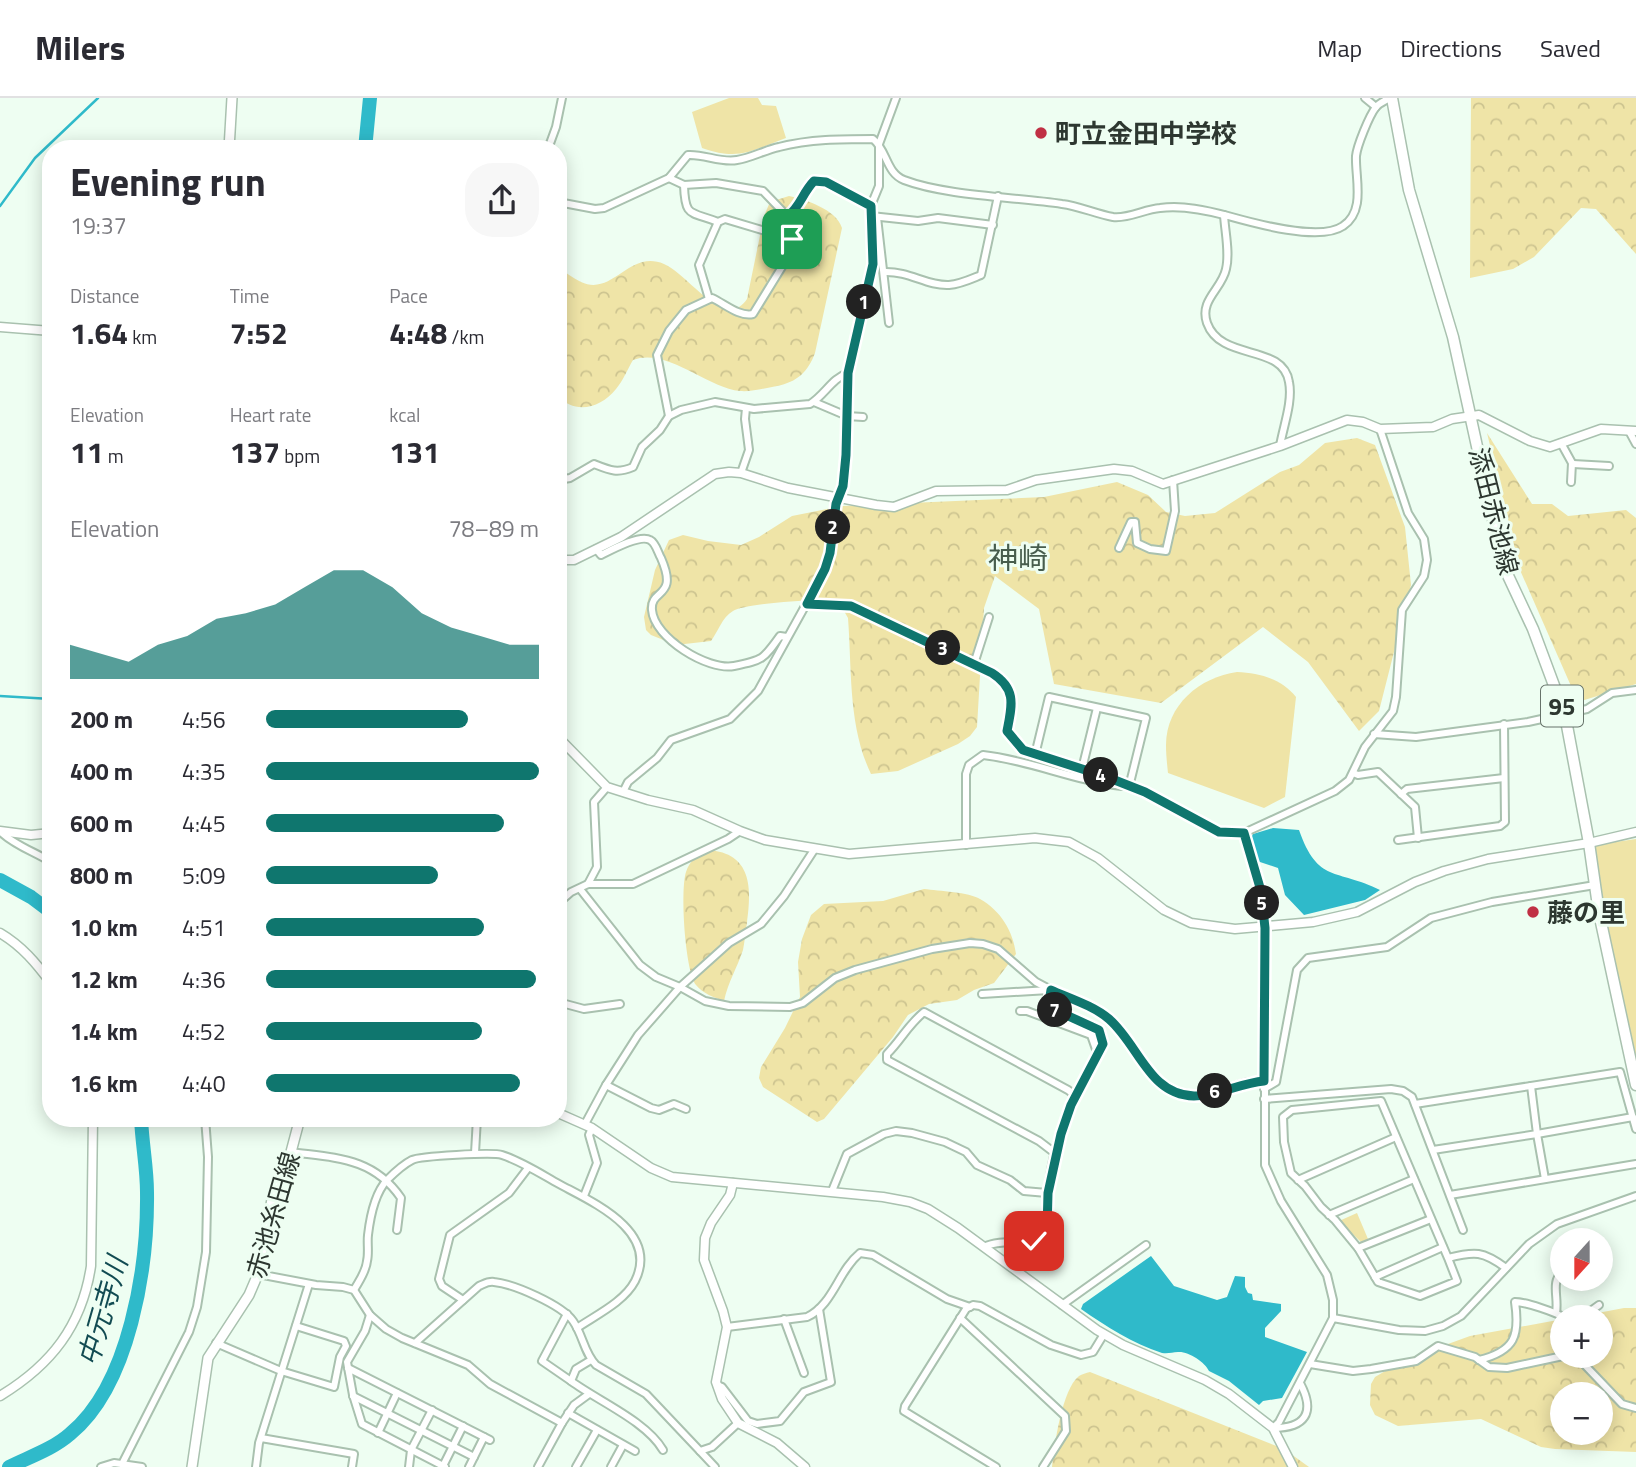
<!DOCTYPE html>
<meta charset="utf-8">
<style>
:root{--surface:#fff;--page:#f7f7f7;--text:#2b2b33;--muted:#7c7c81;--line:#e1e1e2;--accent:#0f766e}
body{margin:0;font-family:"Titillium Web","Noto Sans JP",sans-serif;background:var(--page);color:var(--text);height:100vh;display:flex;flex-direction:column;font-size:26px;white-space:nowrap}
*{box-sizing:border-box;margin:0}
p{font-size:23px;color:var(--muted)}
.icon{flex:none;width:38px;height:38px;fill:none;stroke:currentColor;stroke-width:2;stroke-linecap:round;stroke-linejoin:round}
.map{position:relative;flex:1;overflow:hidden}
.details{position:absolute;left:42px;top:42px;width:525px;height:987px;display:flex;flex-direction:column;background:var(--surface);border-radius:28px;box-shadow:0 4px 18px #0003}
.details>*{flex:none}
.needle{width:46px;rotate:201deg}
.fabs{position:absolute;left:1550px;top:1130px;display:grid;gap:14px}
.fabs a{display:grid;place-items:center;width:63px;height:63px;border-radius:50%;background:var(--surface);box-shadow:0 4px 18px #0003;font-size:35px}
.pin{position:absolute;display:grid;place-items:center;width:60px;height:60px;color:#fff;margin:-30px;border-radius:14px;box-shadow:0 4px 10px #0006}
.km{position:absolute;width:35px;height:35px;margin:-18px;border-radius:50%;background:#222;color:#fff;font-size:19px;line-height:35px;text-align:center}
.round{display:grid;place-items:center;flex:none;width:74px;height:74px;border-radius:28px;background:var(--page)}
.headline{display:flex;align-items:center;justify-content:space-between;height:119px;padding:0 28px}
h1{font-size:38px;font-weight:700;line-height:52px}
.metrics{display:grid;grid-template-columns:repeat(3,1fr);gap:10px;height:119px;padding:7px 28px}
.metrics div{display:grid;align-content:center}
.metrics b{font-size:30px;font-weight:700}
.metrics small{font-size:19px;font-weight:400}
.metrics p{font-size:19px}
.chart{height:196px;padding:14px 28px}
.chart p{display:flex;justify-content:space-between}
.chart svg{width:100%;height:126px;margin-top:7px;fill:var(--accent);opacity:.7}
ul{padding:0 28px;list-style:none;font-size:23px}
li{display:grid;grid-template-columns:112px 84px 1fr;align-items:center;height:52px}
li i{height:18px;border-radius:9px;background:var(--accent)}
header{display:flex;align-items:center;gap:42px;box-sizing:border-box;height:98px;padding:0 35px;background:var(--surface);border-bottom:2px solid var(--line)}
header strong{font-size:33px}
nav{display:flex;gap:38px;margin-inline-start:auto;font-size:24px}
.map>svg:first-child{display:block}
.green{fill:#efe4a7}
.forest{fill:url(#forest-crowns);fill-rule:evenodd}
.water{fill:#2fbaca}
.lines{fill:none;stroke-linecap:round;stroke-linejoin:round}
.stream{stroke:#2fbaca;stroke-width:2.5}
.river{stroke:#2fbaca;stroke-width:14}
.minor-casing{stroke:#a9c1af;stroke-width:10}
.tertiary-casing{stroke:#a9c1af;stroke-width:11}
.secondary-casing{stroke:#a9c1af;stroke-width:12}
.primary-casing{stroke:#a9c1af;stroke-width:13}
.minor{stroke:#fff;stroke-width:6}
.tertiary{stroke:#fff;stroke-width:8}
.secondary{stroke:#fff;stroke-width:9}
.primary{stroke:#fff;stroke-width:10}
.route-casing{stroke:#fff;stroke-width:14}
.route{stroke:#0f766e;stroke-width:9}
.poi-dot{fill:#c03044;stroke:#eefef2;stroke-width:2.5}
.labels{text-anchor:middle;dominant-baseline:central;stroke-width:6;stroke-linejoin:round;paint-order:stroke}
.shield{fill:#eefef2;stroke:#67736a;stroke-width:2}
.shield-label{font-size:24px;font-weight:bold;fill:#2d3730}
.poi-label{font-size:26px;font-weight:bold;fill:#2d3730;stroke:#eefef2;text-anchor:start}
.street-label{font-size:26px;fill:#2d3730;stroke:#eefef2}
.water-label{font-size:28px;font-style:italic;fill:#124b52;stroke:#eefef2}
.quarter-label{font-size:30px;fill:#475d4d;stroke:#eefef2}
</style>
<header>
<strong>Milers</strong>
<nav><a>Map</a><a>Directions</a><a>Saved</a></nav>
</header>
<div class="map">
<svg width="1636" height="1369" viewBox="0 0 1636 1369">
<defs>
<pattern id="forest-crowns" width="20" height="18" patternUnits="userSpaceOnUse" patternTransform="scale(1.75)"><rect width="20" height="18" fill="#efe4a7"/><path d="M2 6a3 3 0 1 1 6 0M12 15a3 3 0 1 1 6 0" fill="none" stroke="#cdc490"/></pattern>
</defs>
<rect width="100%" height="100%" fill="#eefef2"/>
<g class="green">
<path d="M729,0H758L762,7L776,8L786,40C751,53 739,63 702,50L692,14Z"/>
<path d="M1237,574C1260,575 1282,581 1296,599L1285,699L1264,710L1168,675C1167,666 1166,656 1166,647C1166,607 1200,579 1237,574Z"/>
<path d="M1636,741V959L1612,861L1593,753L1595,747Z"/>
<path d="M1357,1115L1368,1141L1361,1144L1339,1123Z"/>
</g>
<g class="forest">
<path d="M1471,0H1636V156L1596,111L1581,110L1534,159L1513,171L1470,180Z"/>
<path d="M789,98C806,102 836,111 842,130L815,255C808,274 797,284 777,288C765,290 752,294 740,293C706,289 666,249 633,262C627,272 623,283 616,291C601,310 575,317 558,298V169C565,174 573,180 581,184C613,199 629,151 664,166C687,175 725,234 747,201L764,118L770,104Z"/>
<path d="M1487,335L1532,406H1552L1568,418L1626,412L1636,420V586L1578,604L1520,472Z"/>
<path d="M1357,340L1375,347L1405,429L1411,487L1379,613L1359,633L1308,564L1263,529L1161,605L1054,586L1039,511L995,478L984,510L977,629L970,638L958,646L898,673L871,676C848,628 852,573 848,520C843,511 840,505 829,503C816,500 744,506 733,513C722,519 718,534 711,543L676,547L651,537L646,532L644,519L655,472L669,442L683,437L708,443L741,447L759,439L792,418L842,408L1044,399L1117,384L1148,397L1166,414L1185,418L1215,415L1280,374L1299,367L1325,345Z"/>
<path d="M708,752C752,755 752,790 747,825C745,833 745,843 743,852C737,870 728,884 724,903C715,900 702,895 696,887C685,873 680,791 686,774C690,762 697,758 708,752Z"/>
<path d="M924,791C939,793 969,794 980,801C1001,813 1013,833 1016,856L994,885L974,892L957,902L929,906L908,917L893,939L824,1021L817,1024L763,989L759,980L761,969L785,930L800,899L798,864L802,841L811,817L824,806L883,803Z"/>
<path d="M1624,1210H1636V1354L1555,1351L1541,1349L1481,1321L1398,1328L1375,1317L1370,1307L1371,1286L1375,1279L1404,1262L1470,1238L1563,1221V1258H1601V1220H1571ZM1563,1297H1601V1335H1563Z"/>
<path d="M1090,1274L1284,1351L1309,1369H1052C1054,1348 1062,1291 1079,1278C1082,1276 1086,1275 1090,1274Z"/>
</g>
<g class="water">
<path d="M1273,730L1299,732C1318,786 1336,770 1380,792L1365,802L1304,817L1285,797L1278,770L1257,763L1250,742L1253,736Z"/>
<path d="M1151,1158L1174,1188L1217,1202L1227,1199L1235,1178L1245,1179V1189L1248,1195L1252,1196L1253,1202L1281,1206V1213L1265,1230V1239L1307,1254L1282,1300L1263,1303L1259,1307L1229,1283L1209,1273C1205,1264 1188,1253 1178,1254C1172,1254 1169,1256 1162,1255C1132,1245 1107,1229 1081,1211L1083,1206Z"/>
</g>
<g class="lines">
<g class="stream">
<path d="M0,108L35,60L98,0"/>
<path d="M0,598L51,601"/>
</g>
<g class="river">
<path d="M365,51L370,0"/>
<path d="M0,782L31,799L51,814"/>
<path d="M9,1369C29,1359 53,1351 70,1336C130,1287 148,1168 147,1094C147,1070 142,1045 141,1020"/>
</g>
<g class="minor-casing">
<g id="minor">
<path d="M1365,0L1376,9"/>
<path d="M548,51L556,29L562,0"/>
<path d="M669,80L684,87L716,85L763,93L789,120L793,151L753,216C739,219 725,206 712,200L686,212L669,233L657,257L669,318"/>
<path d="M684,87C685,120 690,113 718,124"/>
<path d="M558,104L595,111L604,110L669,80L688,57C705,56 720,65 737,62C751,60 765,52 779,49C810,41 841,41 873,41C887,52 886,75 904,82C946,98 1016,99 1062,106C1079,108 1096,116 1113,119C1128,121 1145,111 1160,110C1183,107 1206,112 1228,118C1253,125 1320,144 1343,128C1366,113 1355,80 1356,58C1357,48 1369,18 1376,9C1379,5 1385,3 1389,0"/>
<path d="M1224,117C1225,134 1230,155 1226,171C1222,191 1199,202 1207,225C1221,264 1283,245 1289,284C1293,304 1283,329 1280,348"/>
<path d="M788,118C801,109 803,86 820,83L871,108"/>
<path d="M871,118L918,123L938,120L993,127"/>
<path d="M877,119L889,225"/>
<path d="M884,174C910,173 926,188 949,187C961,186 971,181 981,177L998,98"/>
<path d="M709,201L699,167L718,124L725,121L792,141"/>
<path d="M814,304L847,318L863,319"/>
<path d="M1629,333L1636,346"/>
<path d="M1561,345L1572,365L1571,384"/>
<path d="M1573,366L1609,368"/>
<path d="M741,375L749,352L745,321L746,310"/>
<path d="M558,382L570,380L594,366C609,372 617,376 633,369L642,349L660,332L669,318L681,312L715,304L754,311L810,306C824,298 832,280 848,275"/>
<path d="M1119,450L1131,424H1135L1137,445L1150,451L1166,453L1175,413L1173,382"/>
<path d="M596,451L601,457C611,452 640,436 650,442C656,445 658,455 661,460C679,501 650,490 652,512C654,540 708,573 734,568C763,562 763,562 780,538L787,539"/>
<path d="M807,506L851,508L992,575L1001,581L1012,603L1007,633L1023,652L1107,679L1145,694L1219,734L1244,735L1335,693L1349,682L1365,649L1393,613L1396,599L1402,512L1424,478L1427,462L1424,441L1408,415L1380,331"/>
<path d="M974,566L989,519"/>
<path d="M1374,636L1416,639L1528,624L1587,611L1612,595L1636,592"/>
<path d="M1035,657L1049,599L1146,620L1129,689"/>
<path d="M1082,671L1097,610"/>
<path d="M1353,675L1358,677L1378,674L1415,709L1418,740"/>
<path d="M623,694L628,684L657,660L671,642L730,621L758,593L825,472L830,455L836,406L843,388L846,357L848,275L873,166L870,110L879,88V46L896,0"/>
<path d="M1401,696L1407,691L1504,680"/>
<path d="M1,734C14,747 35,754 51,764"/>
<path d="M1244,735L1261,792L1265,830V1067L1281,1103L1327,1177L1333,1202V1220L1279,1324L1273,1330"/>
<path d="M1398,742L1500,728L1505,724L1504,626"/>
<path d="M966,747V676L969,667L983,657C1030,662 1074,683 1122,688"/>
<path d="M588,786L597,769L594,704L607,689"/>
<path d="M580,791L640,867L656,879L680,889L705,903L729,908L790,909L803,905L835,880L855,872L932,851L970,845L983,846L998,851L1036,884L1051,892L1106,918L1121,932L1157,984L1171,993L1198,998L1248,984L1264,983"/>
<path d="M558,812L563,801L571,794L588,786H633L728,741L740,733"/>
<path d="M982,896L1049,892"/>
<path d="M558,904L584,911L620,906"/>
<path d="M1020,913H1027L1091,937L1098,957"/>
<path d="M606,987L651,1010L659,1012L674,1006L686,1011"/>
<path d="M1264,991L1276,984L1297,872L1308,860L1387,849L1431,820L1492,804L1595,787"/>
<path d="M1264,1001L1391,991L1403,993L1412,999L1463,1132"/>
<path d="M1415,1006L1620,974L1636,1031"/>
<path d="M585,1026L606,987L638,937L680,889L729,845L761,826L784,798L814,752"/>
<path d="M1433,1052L1537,1036L1531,988"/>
<path d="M291,1054C335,1060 373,1059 401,1100L397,1132"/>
<path d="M475,1055L477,1020"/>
<path d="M1056,1056L1039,1043L887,962V956C901,942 908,927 924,914L1068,992L1076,998"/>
<path d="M1545,1081L1537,1036L1633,1019"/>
<path d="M1298,1082L1396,1039"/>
<path d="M832,1093L847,1056L884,1036L896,1033L912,1035L945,1044L966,1054L977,1067L1010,1082L1024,1093L1047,1095"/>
<path d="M1450,1097L1636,1066"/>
<path d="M584,1098L597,1065L589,1037L592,1030"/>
<path d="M1329,1117L1414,1081"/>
<path d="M984,1149C1000,1140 1033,1147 1042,1140C1053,1131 1046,1106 1048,1093C1051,1064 1060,1030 1073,1004C1082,984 1095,966 1103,946L1099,932L1053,911L1049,904L1051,892"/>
<path d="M1358,1150L1431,1121"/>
<path d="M1448,1160L1381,1003L1292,1012L1283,1019L1284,1044L1291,1075L1305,1088L1321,1109L1335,1122L1358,1150L1378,1184L1420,1198L1457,1183L1448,1160C1475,1153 1483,1153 1506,1170"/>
<path d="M258,1176L316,1187L343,1189L354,1192L370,1217L386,1231L402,1240L468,1267L490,1286L562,1325L538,1369"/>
<path d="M1375,1179L1443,1149"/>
<path d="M354,1192C359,1183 366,1174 367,1163C369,1155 367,1145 368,1137C370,1120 375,1095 387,1082C393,1076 404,1066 412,1062C420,1058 493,1054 502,1057C521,1063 541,1076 559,1086C592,1104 660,1133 635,1183C624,1204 596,1217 577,1230"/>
<path d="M463,1202L442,1188L439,1181L450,1137L509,1095L528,1070"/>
<path d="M1062,1207L1146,1147"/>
<path d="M1556,1215C1559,1199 1550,1184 1563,1173"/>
<path d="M567,1216L542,1263L571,1283"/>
<path d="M370,1217L365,1233L347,1264L353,1297L362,1326L445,1369"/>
<path d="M960,1220L1065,1318L1066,1333L1043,1369"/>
<path d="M1333,1220L1399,1232L1425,1233L1443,1228L1461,1218L1529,1146L1557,1126L1636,1098"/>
<path d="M1581,1220L1599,1207"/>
<path d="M784,1221L804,1275"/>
<path d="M727,1229L807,1219C833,1207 838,1173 860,1155L873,1157L947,1201L970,1209"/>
<path d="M216,1245L281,1273L334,1289L340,1259L346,1248L344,1243L296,1228"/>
<path d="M415,1245L479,1188C484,1186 488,1183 494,1184C514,1186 562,1207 573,1223C583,1237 584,1255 596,1267L646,1296L700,1353L712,1349L738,1325"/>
<path d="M1564,1258L1581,1263L1622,1306L1636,1310"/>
<path d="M591,1262L576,1271L571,1283C598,1303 646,1323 663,1352"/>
<path d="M1479,1262C1515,1253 1520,1238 1515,1204C1526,1204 1555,1214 1565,1220"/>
<path d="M1310,1266L1353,1273L1371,1271L1416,1263L1438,1248L1475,1259L1489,1269L1507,1270L1563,1258"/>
<path d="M348,1270L490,1342"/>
<path d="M717,1287L722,1289L748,1323L757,1326L780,1323L804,1294L831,1284L819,1211"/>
<path d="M353,1298L474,1359"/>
<path d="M568,1315L635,1353"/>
<path d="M562,1325L574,1307L589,1296"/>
<path d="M1273,1330C1305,1330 1316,1315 1300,1285"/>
<path d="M378,1335L397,1295"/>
<path d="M261,1340L354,1356L352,1369"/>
<path d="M700,1353L715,1369"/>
<path d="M122,1366L189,1234L197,1209L206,1154L208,1059L205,1020"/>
<path d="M443,1368L463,1328"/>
<path d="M101,1369L114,1365L142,1369"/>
<path d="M256,1369L259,1345L309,1186"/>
<path d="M409,1369L411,1352L432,1312"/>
<path d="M469,1369L484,1339"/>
<path d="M576,1369L597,1332"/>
<path d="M611,1369L623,1347"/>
<path d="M996,1369L904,1313L905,1308L966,1211L973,1207L980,1208L1051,1247L1081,1257L1093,1254L1104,1236"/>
</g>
</g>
<g class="tertiary-casing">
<g id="tertiary">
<path d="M0,229L51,233"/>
<path d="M558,462H574L621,439L715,376L729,374L741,375L788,390L876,407L894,409L936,393L1007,392L1036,382L1114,371L1132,373L1163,386L1280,348L1347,322L1363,324L1380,331L1433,329L1452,321L1479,317L1530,343L1550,349L1601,331L1636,333"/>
<path d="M558,639L607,689L648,702L693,712L740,733L765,742L849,756L1035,740L1069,744L1098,760L1164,812L1191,825L1235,831L1313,824L1357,814L1415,784L1444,773L1488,761L1589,745L1636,734"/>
<path d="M0,733L31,737L51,735"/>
<path d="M0,835C22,848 36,865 51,885"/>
<path d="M558,1015L592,1030L651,1070L672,1079L883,1099L910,1104L928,1111L958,1130L1097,1232L1123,1247L1205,1282L1229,1296L1273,1330L1293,1369"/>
<path d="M733,1085L730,1097L711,1125L705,1140L704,1162L723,1213L727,1229L716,1284L722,1301L738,1325L777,1345L805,1369"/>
<path d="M0,1298C51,1267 82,1228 91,1168L93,1020"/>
</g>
</g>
<g class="secondary-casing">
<g id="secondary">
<path d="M229,51L232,0"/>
<path d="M192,1369L208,1260L249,1197L258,1176L273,1096L291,1054L300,1020"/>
</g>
</g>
<g class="primary-casing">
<path id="primary" d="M1392,0L1409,92L1453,239L1503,467L1533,531L1565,617L1589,745L1599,815L1636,987"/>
</g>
<use href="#minor" class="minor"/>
<use href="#tertiary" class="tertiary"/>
<use href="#secondary" class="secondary"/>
<use href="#primary" class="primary"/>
</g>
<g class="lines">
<g class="route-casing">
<path id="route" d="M792,141L788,118C800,109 803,94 814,83L826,84L871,108L873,166L848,275L846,357L843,388L836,406L830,455L825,471L807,506L851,508L992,575C1017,591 1012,607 1007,633L1023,652L1107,679L1145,694L1219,734L1244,735L1261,793L1265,830L1264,983C1241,985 1216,998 1194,998C1149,997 1139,947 1109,921C1094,908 1069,900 1051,892L1049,904L1053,911L1099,932L1103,946L1071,1007L1061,1036L1048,1095L1047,1132L1042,1140L1034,1143"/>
</g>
<use href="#route" class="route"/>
</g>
<g class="poi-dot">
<circle cx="1041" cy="35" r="7"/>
<circle cx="1533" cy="814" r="7"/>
</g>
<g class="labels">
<rect class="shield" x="1541" y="587.5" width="42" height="41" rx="5"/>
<g class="shield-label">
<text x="1562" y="608">95</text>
</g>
<g class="poi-label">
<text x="1055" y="35">町立金田中学校</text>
<text x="1547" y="814">藤の里</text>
</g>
<g class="street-label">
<text transform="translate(1494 413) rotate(76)">添田赤池線</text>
<text transform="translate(273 1117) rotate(-74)">赤池糸田線</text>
</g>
<g class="water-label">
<text transform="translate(102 1213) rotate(-74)">中元寺川</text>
</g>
<g class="quarter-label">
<text x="1018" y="460">神崎</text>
</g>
</g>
</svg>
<div class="fabs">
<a><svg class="needle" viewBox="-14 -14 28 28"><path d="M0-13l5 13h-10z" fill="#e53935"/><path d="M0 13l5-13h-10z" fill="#7c7c81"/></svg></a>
<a>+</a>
<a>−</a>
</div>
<div class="pin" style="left:792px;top:141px;background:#1e9e55"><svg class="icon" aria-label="arrive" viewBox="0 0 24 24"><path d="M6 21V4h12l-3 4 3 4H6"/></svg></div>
<div class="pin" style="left:1034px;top:1143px;background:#d93025"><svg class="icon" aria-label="check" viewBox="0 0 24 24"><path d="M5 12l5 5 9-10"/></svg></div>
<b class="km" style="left:864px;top:204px">1</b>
<b class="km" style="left:833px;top:429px">2</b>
<b class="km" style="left:943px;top:550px">3</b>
<b class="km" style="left:1101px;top:677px">4</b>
<b class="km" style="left:1262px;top:805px">5</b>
<b class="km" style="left:1215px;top:993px">6</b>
<b class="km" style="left:1055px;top:912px">7</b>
<section class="details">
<div class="headline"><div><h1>Evening run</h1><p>19:37</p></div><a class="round"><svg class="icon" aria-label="share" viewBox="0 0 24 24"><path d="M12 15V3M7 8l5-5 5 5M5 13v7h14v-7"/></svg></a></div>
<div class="metrics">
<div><p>Distance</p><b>1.64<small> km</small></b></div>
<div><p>Time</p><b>7:52</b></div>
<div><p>Pace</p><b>4:48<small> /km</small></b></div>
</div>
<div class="metrics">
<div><p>Elevation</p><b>11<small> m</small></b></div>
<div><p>Heart rate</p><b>137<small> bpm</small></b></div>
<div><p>kcal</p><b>131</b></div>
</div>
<div class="chart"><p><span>Elevation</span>78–89 m</p>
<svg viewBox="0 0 160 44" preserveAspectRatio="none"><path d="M0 44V32L10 35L20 38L30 32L40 29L50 23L60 21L70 18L80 12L90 6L100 6L110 12L120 21L130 26L140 29L150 32L160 32V44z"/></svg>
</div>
<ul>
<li><b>200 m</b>4:56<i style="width:74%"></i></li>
<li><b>400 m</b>4:35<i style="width:100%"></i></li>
<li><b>600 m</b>4:45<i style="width:87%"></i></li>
<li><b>800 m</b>5:09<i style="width:63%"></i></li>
<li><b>1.0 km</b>4:51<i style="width:80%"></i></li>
<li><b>1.2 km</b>4:36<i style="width:99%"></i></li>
<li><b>1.4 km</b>4:52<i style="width:79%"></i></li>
<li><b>1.6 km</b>4:40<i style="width:93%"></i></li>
</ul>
</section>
</div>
